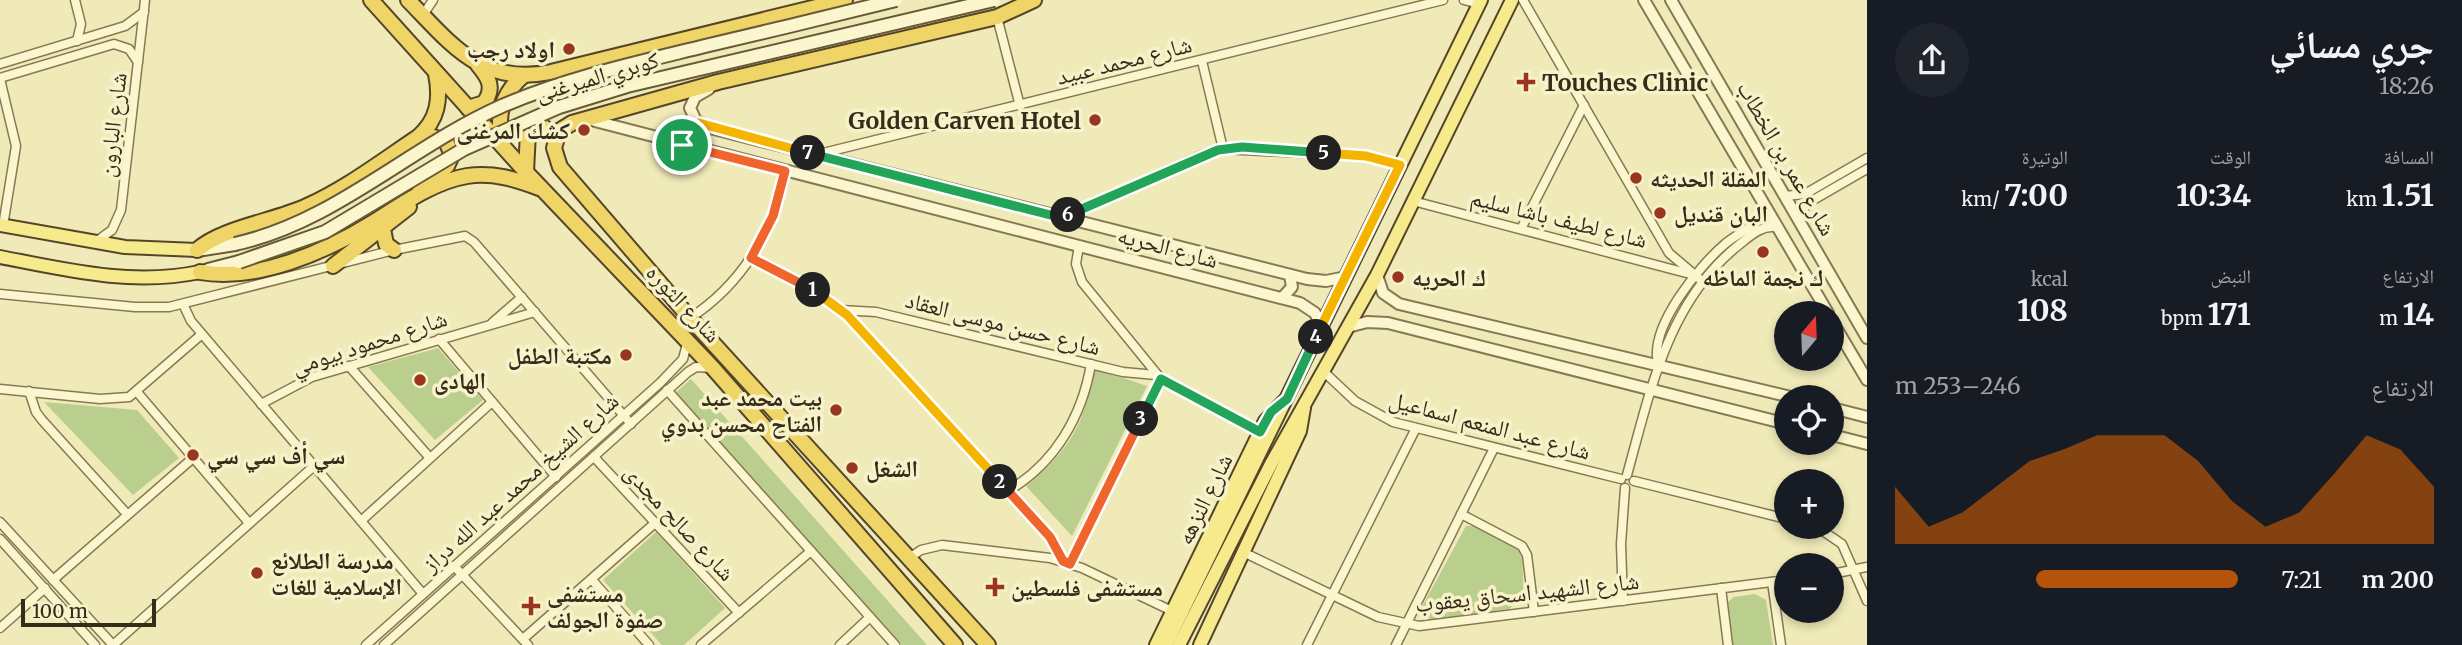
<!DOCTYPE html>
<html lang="ar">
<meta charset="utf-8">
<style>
:root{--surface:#171b24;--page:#20242c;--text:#f1f3f6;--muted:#9ea1a6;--accent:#b45309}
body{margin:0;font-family:Merriweather,"Noto Naskh Arabic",serif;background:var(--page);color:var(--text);direction:rtl;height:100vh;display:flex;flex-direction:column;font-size:26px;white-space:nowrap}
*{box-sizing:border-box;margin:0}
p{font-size:23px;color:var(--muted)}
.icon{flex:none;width:38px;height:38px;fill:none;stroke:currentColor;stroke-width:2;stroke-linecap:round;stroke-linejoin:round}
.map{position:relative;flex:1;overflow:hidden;direction:ltr}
.panel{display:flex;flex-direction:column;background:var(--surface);width:595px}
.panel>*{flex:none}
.needle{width:46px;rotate:19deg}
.buttons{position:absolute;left:1774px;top:301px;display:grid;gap:14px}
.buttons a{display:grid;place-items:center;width:70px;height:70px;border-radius:50%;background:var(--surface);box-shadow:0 4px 10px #0003;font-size:35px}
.scale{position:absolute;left:21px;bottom:18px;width:135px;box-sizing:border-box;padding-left:7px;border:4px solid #352c19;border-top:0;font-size:19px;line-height:24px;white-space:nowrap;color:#352c19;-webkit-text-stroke:5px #f7f2c9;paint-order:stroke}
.pin{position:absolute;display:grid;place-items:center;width:60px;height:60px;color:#fff;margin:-30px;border:4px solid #fff;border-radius:50%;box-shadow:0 2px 7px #0007}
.km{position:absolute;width:35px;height:35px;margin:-18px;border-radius:50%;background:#222;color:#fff;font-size:19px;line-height:35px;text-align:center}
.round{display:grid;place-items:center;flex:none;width:74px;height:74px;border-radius:37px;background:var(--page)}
.overview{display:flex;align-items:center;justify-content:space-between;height:119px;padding:0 28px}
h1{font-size:38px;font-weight:700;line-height:52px}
.stats{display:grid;grid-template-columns:repeat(3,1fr);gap:10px;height:119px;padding:7px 28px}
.stats div{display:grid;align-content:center}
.stats b{font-size:30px;font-weight:700}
.stats small{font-size:19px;font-weight:400}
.stats p{font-size:19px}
.chart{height:196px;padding:14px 28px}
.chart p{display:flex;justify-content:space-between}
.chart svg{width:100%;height:126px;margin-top:7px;fill:var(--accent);opacity:.7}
ul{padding:0 28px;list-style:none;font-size:23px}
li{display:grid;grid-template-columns:112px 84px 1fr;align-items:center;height:52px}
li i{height:18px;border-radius:9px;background:var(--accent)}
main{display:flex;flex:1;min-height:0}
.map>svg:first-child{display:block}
.green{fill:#bace8d}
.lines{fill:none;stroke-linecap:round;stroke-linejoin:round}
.minor-casing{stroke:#877953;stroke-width:11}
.tertiary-casing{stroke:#877953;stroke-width:14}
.secondary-casing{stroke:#685937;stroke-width:16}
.primary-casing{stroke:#544529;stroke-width:16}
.trunk-casing{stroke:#544529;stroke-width:18}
.minor{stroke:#fbf6cd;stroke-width:8}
.tertiary{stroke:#fbf6cd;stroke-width:10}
.secondary{stroke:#fbf6cd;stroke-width:12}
.primary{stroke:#f7ea8d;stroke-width:12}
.trunk{stroke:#efd468;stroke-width:14}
.secondary-bridge-casing{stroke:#685937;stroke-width:16;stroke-linecap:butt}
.secondary-bridge{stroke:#fbf6cd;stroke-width:12}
.split-1-casing{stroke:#fff;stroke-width:14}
.split-2-casing{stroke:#fff;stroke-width:14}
.split-3-casing{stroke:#fff;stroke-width:14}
.split-4-casing{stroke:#fff;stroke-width:14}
.split-5-casing{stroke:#fff;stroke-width:14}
.split-6-casing{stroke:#fff;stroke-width:14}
.split-7-casing{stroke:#fff;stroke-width:14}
.split-8-casing{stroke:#fff;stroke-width:14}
.split-1{stroke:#f0652b;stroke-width:9}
.split-2{stroke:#f5b400;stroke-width:9}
.split-3{stroke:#f0652b;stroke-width:9}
.split-4{stroke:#22a559;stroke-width:9}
.split-5{stroke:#f5b400;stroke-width:9}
.split-6{stroke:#22a559;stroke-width:9}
.split-7{stroke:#22a559;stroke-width:9}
.split-8{stroke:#f5b400;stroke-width:9}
.poi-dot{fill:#993620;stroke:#f7f2c9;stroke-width:2.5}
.labels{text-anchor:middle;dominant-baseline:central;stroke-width:7;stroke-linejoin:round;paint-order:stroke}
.poi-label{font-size:23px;font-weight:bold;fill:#352c19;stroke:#f7f2c9;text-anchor:start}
.street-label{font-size:23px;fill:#352c19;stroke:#f7f2c9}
</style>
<main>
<section class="panel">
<div class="overview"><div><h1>جري مسائي</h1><p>18:26</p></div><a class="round"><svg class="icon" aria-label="share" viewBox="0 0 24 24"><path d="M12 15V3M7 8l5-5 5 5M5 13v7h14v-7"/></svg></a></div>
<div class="stats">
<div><p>المسافة</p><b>1.51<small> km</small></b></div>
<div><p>الوقت</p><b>10:34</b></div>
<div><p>الوتيرة</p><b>7:00<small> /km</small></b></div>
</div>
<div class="stats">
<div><p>الارتفاع</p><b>14<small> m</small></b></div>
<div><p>النبض</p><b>171<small> bpm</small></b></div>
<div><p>kcal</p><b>108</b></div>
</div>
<div class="chart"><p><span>الارتفاع</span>246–253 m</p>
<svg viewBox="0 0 160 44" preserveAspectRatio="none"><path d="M0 44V24L10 38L20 33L30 24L40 15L50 11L60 6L70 6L80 6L90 15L100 29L110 38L120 33L130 20L140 6L150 11L160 24V44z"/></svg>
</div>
<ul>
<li><b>200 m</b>7:21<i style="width:59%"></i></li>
</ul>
</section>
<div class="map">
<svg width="1867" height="645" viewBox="0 0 1867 645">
<rect width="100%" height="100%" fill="#f0eab9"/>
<g class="green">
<path d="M438,348L483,400L435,440L368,367Z"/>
<path d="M1094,368L1147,386L1072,536L1026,486C1070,450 1085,424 1094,368Z"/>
<path d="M691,379L927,645H902L674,394Z"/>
<path d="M44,402L137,410L179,458L133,495Z"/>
<path d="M1466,526H1475L1517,548L1522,558L1524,596L1509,609L1431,620L1423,612V605Z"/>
<path d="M656,532L725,608L684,645H662L603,580Z"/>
<path d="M1755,594L1766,600L1773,645H1733L1728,602L1734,597Z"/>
</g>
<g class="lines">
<g class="minor-casing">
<g id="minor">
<path d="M75,0L81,24L77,41"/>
<path d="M1464,0L1479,4"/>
<path d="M1523,0L1669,253L1702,281"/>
<path d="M423,15L433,0"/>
<path d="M997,17L1020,106"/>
<path d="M1202,61L1223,149"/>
<path d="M0,64L125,26L144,12"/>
<path d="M0,78L114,44L129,49L138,62"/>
<path d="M0,79L16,146L3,226"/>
<path d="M819,154L1443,0"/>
<path d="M1785,196L1805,194L1867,158"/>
<path d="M1413,201L1694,275"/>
<path d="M1062,218L1202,155L1223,149L1366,156L1400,165"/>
<path d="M1797,218L1808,203L1867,169"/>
<path d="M1521,229L1584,105"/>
<path d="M97,241L112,230L121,210L145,0"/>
<path d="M1079,245L1076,264L1082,282L1161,379L1260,432"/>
<path d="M751,258L816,292L847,315L1046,532L1063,561"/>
<path d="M0,294L135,307H169L394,250L465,236L474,242L631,424"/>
<path d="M183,304L191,321L423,594"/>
<path d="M841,310L876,312L1123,372L1156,375"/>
<path d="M690,318C742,284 774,231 785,171"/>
<path d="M492,323L522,297"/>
<path d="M439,339L556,477"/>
<path d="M1658,363C1649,327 1699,266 1725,244C1738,233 1759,225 1767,210"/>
<path d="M349,366L430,458"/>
<path d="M1323,371L1355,401L1393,422L1621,479"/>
<path d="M0,389L100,399L129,397L202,334"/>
<path d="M667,390L895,645"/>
<path d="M29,391L36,412L42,420L127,514"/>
<path d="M137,392L249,523"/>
<path d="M261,404L312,377L535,312"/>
<path d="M594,457L739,613"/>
<path d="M1627,475C1650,392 1668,300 1740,244C1751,235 1762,225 1777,227"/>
<path d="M1634,481L1787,519"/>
<path d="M1008,491C1055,463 1082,417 1091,364"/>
<path d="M1461,514L1522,546L1527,555L1534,612"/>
<path d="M361,521L492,402"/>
<path d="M0,522L113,645"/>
<path d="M1817,527L1842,544L1867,601"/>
<path d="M0,539L95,645"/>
<path d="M1245,553L1378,617L1419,626L1787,580"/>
<path d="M909,558L921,550L942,545L1050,558L1082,568L1172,611"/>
<path d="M1070,563L1161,379"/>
<path d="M454,566L528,645"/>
<path d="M1832,574L1867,567"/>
<path d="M53,580L193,458"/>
<path d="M593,581L649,645"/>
<path d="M1772,582L1781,645"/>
<path d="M1721,588L1728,645"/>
<path d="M1623,601L1621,544L1625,488"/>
<path d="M0,628L45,588"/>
<path d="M523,639L655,523"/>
<path d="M113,645L314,466"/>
<path d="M366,645L660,383L683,359L688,340"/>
<path d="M384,645L688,372L696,367L713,368"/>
<path d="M701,645L811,551"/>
<path d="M840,645L870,617"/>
<path d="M1307,645L1416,428"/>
<path d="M1396,645L1494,448"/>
</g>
</g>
<g class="tertiary-casing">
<g id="tertiary">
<path d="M1644,0L1828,313"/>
<path d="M1671,0L1867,338"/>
<path d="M709,89L695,97L690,108L696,121L710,128L1307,279L1326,281L1346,277"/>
<path d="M587,119L1300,303L1315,313L1321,326"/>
<path d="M682,145L680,137L683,129L699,123"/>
<path d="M1377,275L1383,293L1399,304L1791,397"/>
<path d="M1282,298L1292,287L1290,275"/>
<path d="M1832,321L1867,380"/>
<path d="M1348,327L1367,322L1388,323L1787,424"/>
<path d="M1832,408L1867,417"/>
<path d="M1832,435L1867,444"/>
</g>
</g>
<g class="secondary-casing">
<g id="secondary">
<path d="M197,250L235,244"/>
<path d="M208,270L239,262"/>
</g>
</g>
<g class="primary-casing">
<g id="primary">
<path d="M0,225L125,247L197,250"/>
<path d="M0,257C67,270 132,286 200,272"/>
<path d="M1156,645L1265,421L1284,401"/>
<path d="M1166,645L1481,0"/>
<path d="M1179,645L1271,464L1377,275L1512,0"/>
<path d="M1200,645L1300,431L1304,408"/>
</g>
</g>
<g class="trunk-casing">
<g id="trunk">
<path d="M371,0L526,172L713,368L955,645"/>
<path d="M408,0C452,45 481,86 551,72L845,0"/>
<path d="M468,108L484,103C495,88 489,78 478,65"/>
<path d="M503,142C495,116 503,92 524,75"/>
<path d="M526,172L528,132L542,126L556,136"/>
<path d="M420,190L447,166L452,155L446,141L430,136"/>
<path d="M383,229L386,244L394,250"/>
<path d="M197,250C221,228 275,221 307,206C347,188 382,161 418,137C438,120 441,99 436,74"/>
<path d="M333,266L409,207"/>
<path d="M200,272C257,282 325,252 372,223C401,205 432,182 467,176C493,172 515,179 539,188"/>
<path d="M988,645L690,318L560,167L554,148L559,131L572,123L718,82L997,17L1034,0"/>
</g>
</g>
<use href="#minor" class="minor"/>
<use href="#tertiary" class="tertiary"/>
<use href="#secondary" class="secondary"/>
<use href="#primary" class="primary"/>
<use href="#trunk" class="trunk"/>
<g class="secondary-bridge-casing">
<g id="secondary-bridge">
<path d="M235,244C335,222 409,147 502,106C567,78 636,63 705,46C769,31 832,16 896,0"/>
<path d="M239,262L325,232L464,149L559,107L627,86L994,0"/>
</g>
</g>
<use href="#secondary-bridge" class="secondary-bridge"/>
</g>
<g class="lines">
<g class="split-1-casing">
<path id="split-1" d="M682,145L785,171L773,216L751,258L813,290"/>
</g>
<g class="split-2-casing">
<path id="split-2" d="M813,290L847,315L1000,482"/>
</g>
<g class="split-3-casing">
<path id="split-3" d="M1000,482L1050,537L1063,561L1070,564L1141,419"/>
</g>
<g class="split-4-casing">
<path id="split-4" d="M1141,419L1161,379L1260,432L1271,412L1287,399L1316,337"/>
</g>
<g class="split-5-casing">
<path id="split-5" d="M1316,337L1400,165L1366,156L1324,153"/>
</g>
<g class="split-6-casing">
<path id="split-6" d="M1068,215L1218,150L1242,147L1324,153"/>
</g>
<g class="split-7-casing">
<path id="split-7" d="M808,153L1062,218L1068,215"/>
</g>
<g class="split-8-casing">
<path id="split-8" d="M682,145V131L699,123L808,153"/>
</g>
<use href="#split-1" class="split-1"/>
<use href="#split-2" class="split-2"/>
<use href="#split-3" class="split-3"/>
<use href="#split-4" class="split-4"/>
<use href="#split-5" class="split-5"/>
<use href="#split-6" class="split-6"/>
<use href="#split-7" class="split-7"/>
<use href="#split-8" class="split-8"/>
</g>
<g class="poi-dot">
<circle cx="569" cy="49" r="7"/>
<path d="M1522.5 71.5h7v7h7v7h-7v7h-7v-7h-7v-7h7z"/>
<circle cx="1095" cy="120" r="7"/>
<circle cx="584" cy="130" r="7"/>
<circle cx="1636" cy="178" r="7"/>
<circle cx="1660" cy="213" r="7"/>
<circle cx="1763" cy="252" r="7"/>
<circle cx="1398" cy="277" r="7"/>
<circle cx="626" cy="355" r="7"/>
<circle cx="420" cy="380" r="7"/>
<circle cx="836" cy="410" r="7"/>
<circle cx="193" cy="455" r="7"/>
<circle cx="852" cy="468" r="7"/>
<circle cx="257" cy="573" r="7"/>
<path d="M991.5 576.5h7v7h7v7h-7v7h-7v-7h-7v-7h7z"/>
<path d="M527.5 595.5h7v7h7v7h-7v7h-7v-7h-7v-7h7z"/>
</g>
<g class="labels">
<g class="poi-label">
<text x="555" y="49" text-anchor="end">اولاد رجب</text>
<text x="1542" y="82">Touches Clinic</text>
<text x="1081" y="120" text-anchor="end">Golden Carven Hotel</text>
<text x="570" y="130" text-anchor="end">كشك المرغنى</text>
<text x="1650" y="178">المقلة الحديثه</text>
<text x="1674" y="213">البان قنديل</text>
<text x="1412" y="277">ك الحريه</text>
<text x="1763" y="277" text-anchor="middle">ك نجمة الماظه</text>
<text x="612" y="355" text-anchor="end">مكتبة الطفل</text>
<text x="434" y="380">الهادى</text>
<text x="822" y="397" text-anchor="end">بيت محمد عبد<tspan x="822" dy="26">الفتاح محسن بدوي</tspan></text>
<text x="207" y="455">سي أف سي سي</text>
<text x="866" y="468">الشغل</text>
<text x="271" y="560">مدرسة الطلائع<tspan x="271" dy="26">الإسلامية للغات</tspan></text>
<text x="1011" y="587">مستشفى فلسطين</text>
<text x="547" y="593">مستشفى<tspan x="547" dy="26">صفوة الجولف</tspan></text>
</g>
<g class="street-label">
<text transform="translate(1124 60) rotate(-14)">شارع محمد عبيد</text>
<text transform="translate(597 76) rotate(-16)">كوبري الميرغنى</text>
<text transform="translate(112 125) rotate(-83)">شارع البارون</text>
<text transform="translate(1787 158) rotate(60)">شارع عمر بن الخطاب</text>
<text transform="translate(1559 218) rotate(14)">شارع لطيف باشا سليم</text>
<text transform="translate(1168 247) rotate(15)">شارع الحريه</text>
<text transform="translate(684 303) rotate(47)">شارع الثوره</text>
<text transform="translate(1003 323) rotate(14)">شارع حسن موسى العقاد</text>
<text transform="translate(369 342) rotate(-18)">شارع محمود بيومي</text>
<text transform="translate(1490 425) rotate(15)">شارع عبد المنعم اسماعيل</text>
<text transform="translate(520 482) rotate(-42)">شارع الشيخ محمد عبد الله دراز</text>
<text transform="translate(1204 499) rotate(-64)">شارع النزهه</text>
<text transform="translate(680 522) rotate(47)">شارع صالح مجدى</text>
<text transform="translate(1527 592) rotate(-6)">شارع الشهيد اسحاق يعقوب</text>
</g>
</g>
</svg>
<div class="buttons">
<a><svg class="needle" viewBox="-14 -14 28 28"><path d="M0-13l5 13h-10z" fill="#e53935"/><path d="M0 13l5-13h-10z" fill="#9ea1a6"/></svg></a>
<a><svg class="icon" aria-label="locate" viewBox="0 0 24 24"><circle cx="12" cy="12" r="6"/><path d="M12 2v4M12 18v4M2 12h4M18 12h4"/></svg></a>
<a>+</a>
<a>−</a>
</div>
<div class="scale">100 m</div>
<div class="pin" style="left:682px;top:145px;background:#1e9e55"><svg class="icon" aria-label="arrive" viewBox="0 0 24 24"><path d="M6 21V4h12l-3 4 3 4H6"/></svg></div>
<b class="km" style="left:813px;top:290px">1</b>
<b class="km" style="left:1000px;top:482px">2</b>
<b class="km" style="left:1141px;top:419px">3</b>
<b class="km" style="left:1316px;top:337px">4</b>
<b class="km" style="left:1324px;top:153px">5</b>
<b class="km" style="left:1068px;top:215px">6</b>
<b class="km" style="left:808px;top:153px">7</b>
</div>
</main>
